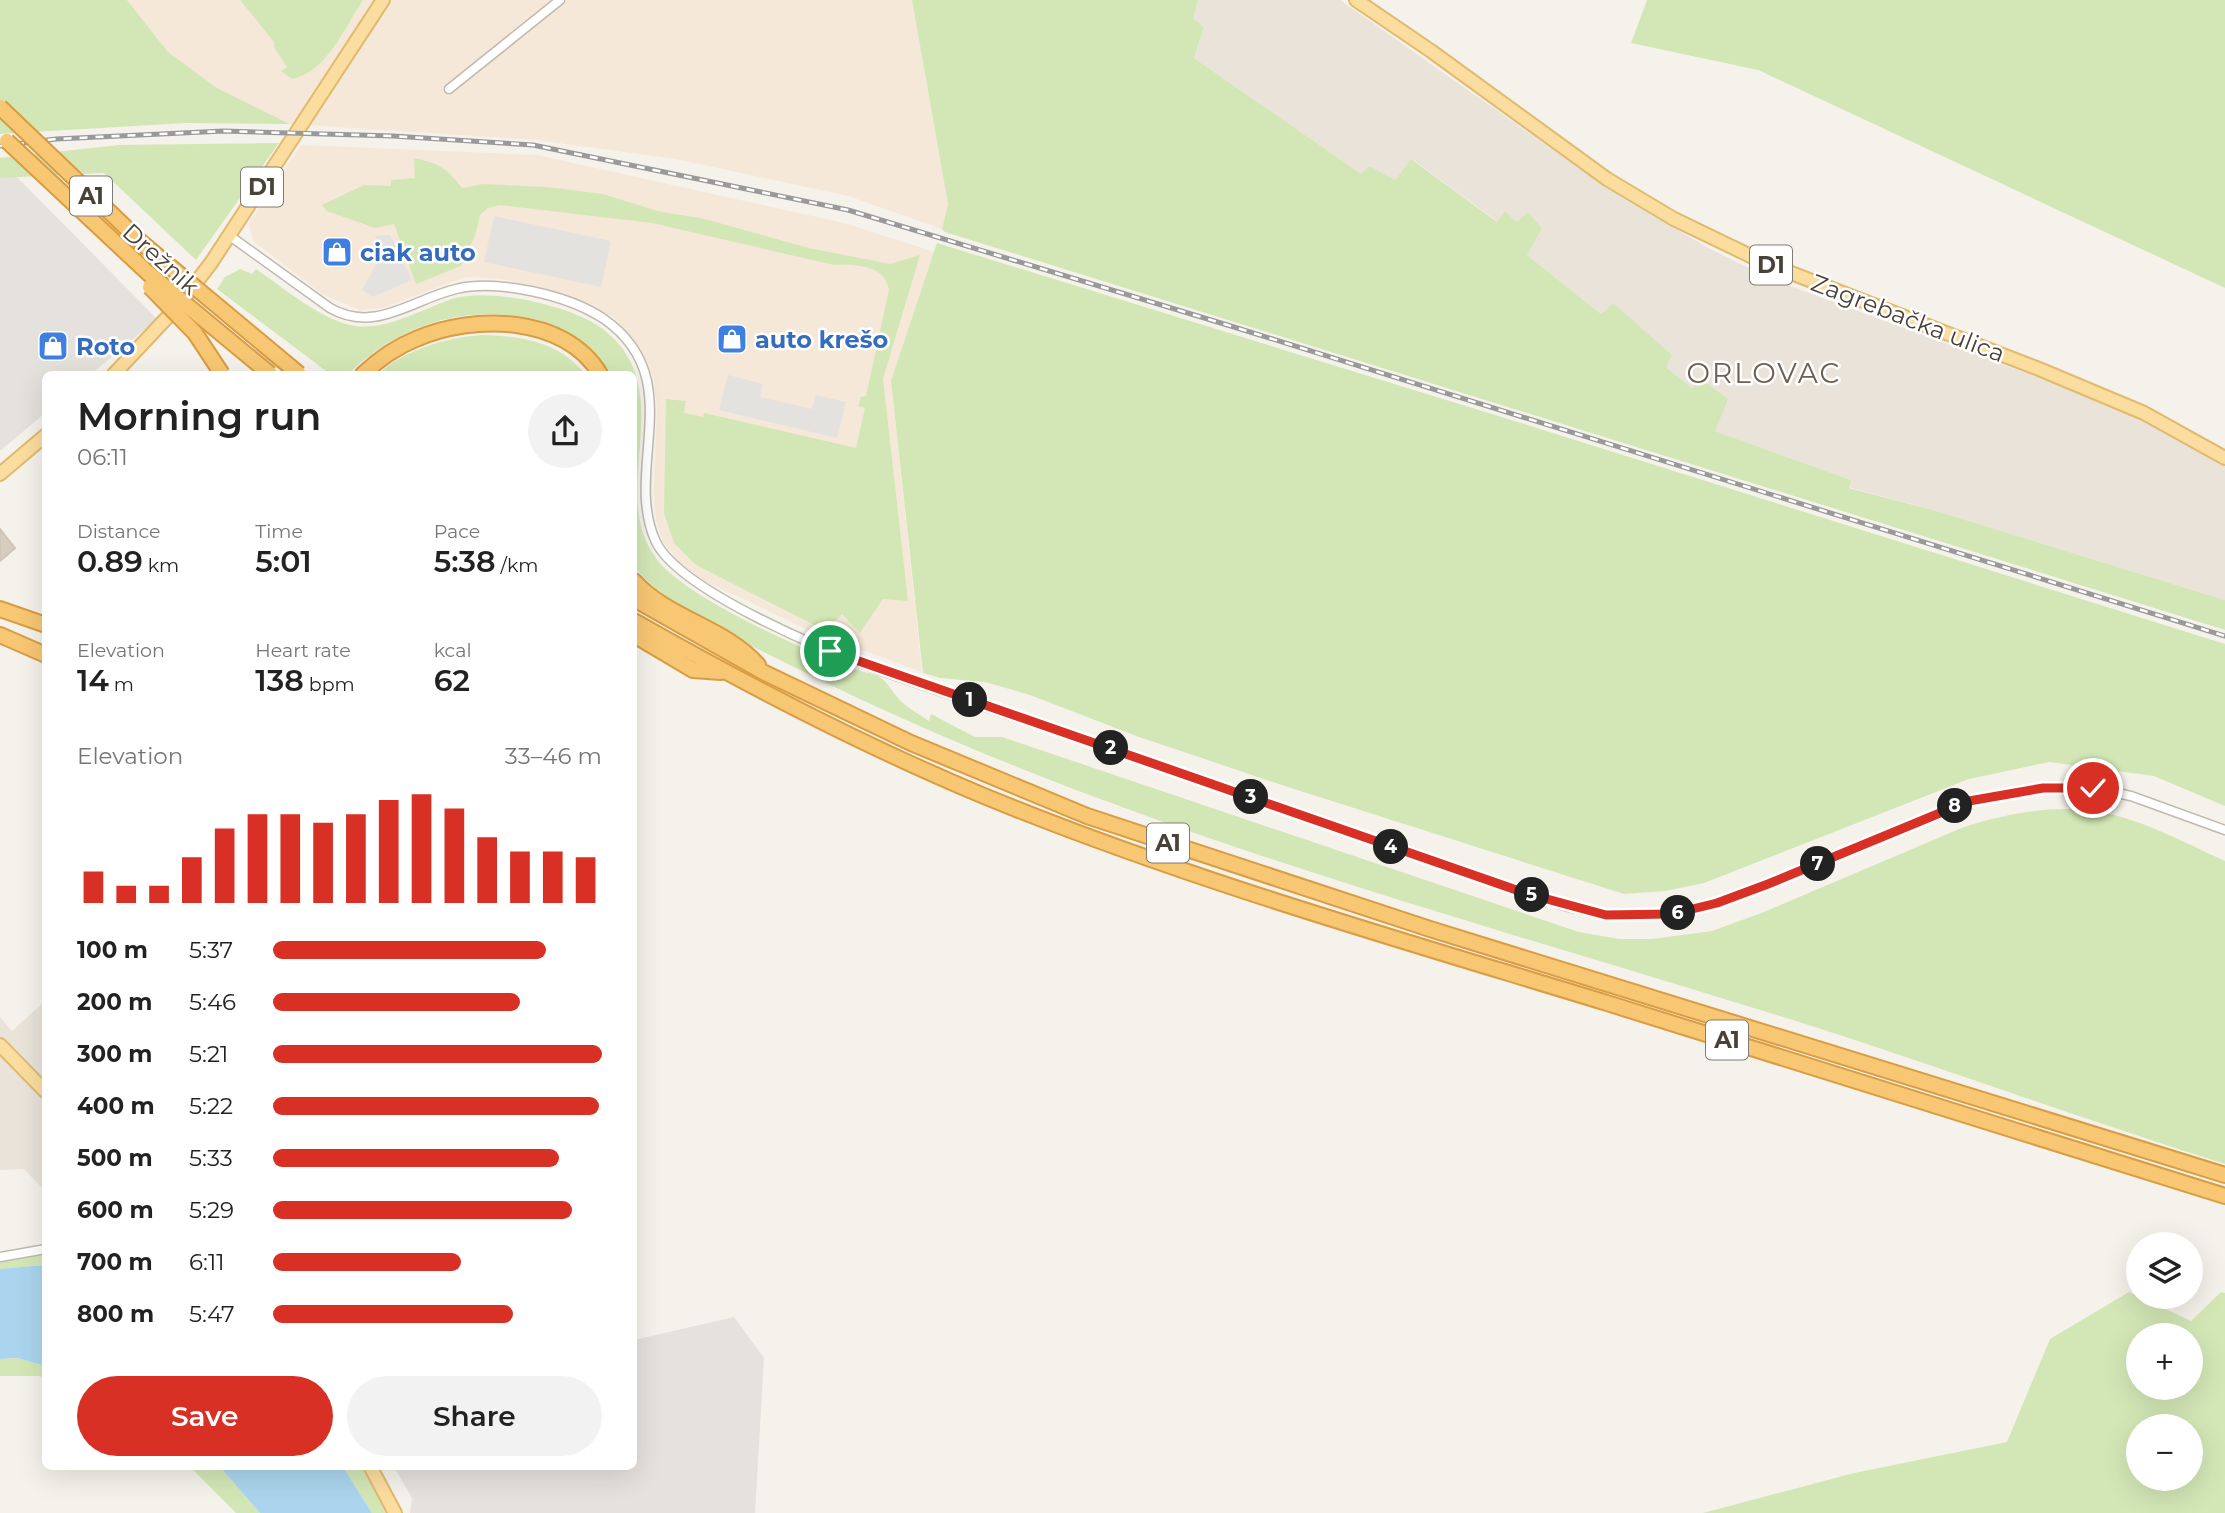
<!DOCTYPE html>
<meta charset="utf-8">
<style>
:root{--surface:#fff;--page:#f2f2f2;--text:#222;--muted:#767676;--accent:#d93025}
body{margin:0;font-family:Montserrat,sans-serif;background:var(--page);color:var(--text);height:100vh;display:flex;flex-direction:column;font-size:26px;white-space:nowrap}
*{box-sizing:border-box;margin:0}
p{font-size:23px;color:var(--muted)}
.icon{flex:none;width:38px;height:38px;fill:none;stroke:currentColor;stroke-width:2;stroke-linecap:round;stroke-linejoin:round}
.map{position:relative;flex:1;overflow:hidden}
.details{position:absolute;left:42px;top:371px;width:595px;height:1099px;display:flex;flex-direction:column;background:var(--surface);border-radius:10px;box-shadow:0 7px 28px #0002}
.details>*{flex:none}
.fabs{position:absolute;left:2126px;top:1232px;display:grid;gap:14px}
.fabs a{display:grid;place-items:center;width:77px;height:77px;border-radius:50%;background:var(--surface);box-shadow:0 7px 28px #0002;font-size:35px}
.pin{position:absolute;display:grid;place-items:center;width:60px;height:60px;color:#fff;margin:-30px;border:4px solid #fff;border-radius:50%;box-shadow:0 2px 7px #0007}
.km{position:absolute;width:35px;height:35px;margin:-18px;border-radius:50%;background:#222;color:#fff;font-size:19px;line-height:35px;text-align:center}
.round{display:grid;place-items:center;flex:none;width:74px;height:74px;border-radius:37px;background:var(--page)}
.head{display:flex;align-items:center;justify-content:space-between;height:119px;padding:0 35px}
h1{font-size:38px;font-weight:600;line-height:52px}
.stats{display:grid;grid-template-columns:repeat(3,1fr);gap:10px;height:119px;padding:7px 35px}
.stats div{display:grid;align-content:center}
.stats b{font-size:30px;font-weight:600}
.stats small{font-size:19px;font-weight:400}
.stats p{font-size:19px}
.chart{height:196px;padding:14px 35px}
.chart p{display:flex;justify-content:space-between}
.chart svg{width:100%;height:126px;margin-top:7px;stroke:var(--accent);stroke-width:6}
.primary-button{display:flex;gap:14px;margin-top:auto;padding:14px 35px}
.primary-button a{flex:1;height:80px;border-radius:42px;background:var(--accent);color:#fff;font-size:28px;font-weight:600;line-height:80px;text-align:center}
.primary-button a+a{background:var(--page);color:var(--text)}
ul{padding:0 35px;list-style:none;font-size:23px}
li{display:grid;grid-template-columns:112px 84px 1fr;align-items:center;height:52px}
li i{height:18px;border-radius:9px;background:var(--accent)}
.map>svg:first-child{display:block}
.residential{fill:#e9e3da}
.commercial{fill:#f5e8d8}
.industrial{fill:#e5e1dc}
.green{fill:#d3e7b6;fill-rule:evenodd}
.parking{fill:#e4e2df}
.water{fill:#abd5ee}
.building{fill:#d6cdc1;stroke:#d1c5b4;stroke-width:2}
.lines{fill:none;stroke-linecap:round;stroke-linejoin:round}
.minor-casing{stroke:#c0b9ae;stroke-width:11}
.primary-casing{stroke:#e0ba6e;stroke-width:16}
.motorway-casing{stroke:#d89c42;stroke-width:18}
.minor{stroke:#fff;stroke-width:8}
.primary{stroke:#fbdd9f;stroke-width:12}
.motorway{stroke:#f8c773;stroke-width:14}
.rail-casing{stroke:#999;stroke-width:5}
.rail{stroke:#fff;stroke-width:2.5;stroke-dasharray:8;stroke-linecap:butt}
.motorway-bridge-casing{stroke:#d89c42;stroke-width:18;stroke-linecap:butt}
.motorway-bridge{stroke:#f8c773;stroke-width:14}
.route-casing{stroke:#fff;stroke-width:14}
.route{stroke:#d93025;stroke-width:9}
.labels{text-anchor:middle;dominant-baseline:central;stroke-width:5;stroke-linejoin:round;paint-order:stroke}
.shield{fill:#fff;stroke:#807b74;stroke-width:2}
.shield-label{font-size:23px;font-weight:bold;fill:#494239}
.shop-label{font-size:24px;font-weight:bold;fill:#366cbe;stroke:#fff;text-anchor:start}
.street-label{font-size:24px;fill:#494239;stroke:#fff}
.quarter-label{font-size:28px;letter-spacing:2px;fill:#6c6051;stroke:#fff}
</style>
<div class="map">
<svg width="2225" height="1513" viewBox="0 0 2225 1513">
<rect width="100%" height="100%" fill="#f5f2eb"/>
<g class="residential">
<path d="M1198,0H1340L1597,181L1708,248L1771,279L2088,396L2141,419L2225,464V600L1940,512L1848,487L1851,480L1715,431L1692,388L1666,367L1613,303L1601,314L1527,255L1528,212L1516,222H1498L1412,159L1395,180L1370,166L1362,175L1194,58L1204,27L1192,18Z"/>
<path d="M45,1001V1191L24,1169L0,1170V1017L12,1031Z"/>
</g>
<g class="commercial">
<path d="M127,0H912L948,204L942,229L848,196L676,159L536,140L290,124L217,88L168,52Z"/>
<path d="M301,145L537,155L844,223L935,252L891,382L922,672L806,629L703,580L679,562L663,542L656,520L654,493L657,407L653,377L643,353L615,318L579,301L541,287L501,279L465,277L383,308L359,310L322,294L253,241L249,223Z"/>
</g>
<g class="industrial">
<path d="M16,176L157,319L91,374H46L45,413L0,451V178Z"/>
<path d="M734,1317L764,1358L755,1513H410L412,1498L394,1467L634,1466V1340Z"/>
</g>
<g class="green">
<path d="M0,0H127L168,52L217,88L290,124L186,123L0,134Z"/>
<path d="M240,0H363C345,27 327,72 292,79L281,71L287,67L274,47V42Z"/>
<path d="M912,0H1198L1193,18L1204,27L1194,58L1361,174L1370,166L1395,180L1411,159L1497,222L1505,211L1516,222L1528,212L1542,228L1527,255L1601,314L1613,303L1672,355L1666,367L1692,388L1700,379L1728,399L1715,431L1851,480L1849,488L1940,512L2225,600V630L945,232L942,229L948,204Z"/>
<path d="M1647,0H2225V288L1758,70L1631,43Z"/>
<path d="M279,143L196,260L104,173L0,178V158L119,145Z"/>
<path d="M414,158C440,164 446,167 462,188L483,184L547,187L603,194L661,212L701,218L809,248L890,264L920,255L883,379L908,601L883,599L860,633L842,614L826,631L696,565L674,543L664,513L666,399L686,401L684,413L703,417L704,413L856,448L865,408L858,406L861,397L866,396L889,290C885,265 855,264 834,265L652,223L500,205L488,208L480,215L475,236L461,266L416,284L394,224L375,228L327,211L322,205L364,185L391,186V180L415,178Z"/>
<path d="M937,243L1521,423L2225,644V806L2154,776L2049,762L1969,779L1704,883L1665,891L1624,894L1291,788L1139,737L1030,695L985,682L940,678L923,673L891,381Z"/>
<path d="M240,269L252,274L256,269C283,287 323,322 356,326C388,330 422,309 452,299C488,287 569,305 600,327C684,387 605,490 656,558C685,598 799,647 848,667C857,671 868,672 878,676C888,681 894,696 903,703C911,710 921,715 929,721L931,714L975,737H1002L1579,932L1619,939H1652L1712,931L1764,912L1964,827C2006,814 2049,805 2093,811C2139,817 2183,842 2225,861V1164C2089,1121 1954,1072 1818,1028C1476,920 1122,831 800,670C753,646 664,607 634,566V374H609C578,314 489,303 429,324C398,334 371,352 348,374H330L217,289L225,277Z"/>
<path d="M482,335C522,336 559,342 585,374H378C406,349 445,338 482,335Z"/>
<path d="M45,1254V1265L0,1269V1262Z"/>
<path d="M2129,1292L2191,1321L2221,1292L2225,1293V1513H1703L1854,1473L2007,1442L2050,1339ZM2138,1335H2191V1388H2138ZM2138,1426H2191V1479H2138Z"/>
<path d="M17,1358L45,1366V1379L40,1376H0V1359Z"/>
<path d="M190,1467H220L260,1513H236Z"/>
<path d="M343,1467H361L387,1513H372Z"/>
</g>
<g class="parking">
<path d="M494,216L611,241L601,287L484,262Z"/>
<path d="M390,235L412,280L373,297L362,290L381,255L375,236Z"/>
<path d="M728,375L763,384L760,397L812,409L816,395L846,402L837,438L719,410Z"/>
</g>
<g class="water">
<path d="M45,1265V1366L17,1358L0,1359V1269Z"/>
<path d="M220,1467H343L372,1513H260Z"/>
</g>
<path class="building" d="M0,529L15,548L0,561Z"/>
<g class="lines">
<g class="minor-casing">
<g id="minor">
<path d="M449,89L560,0"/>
<path d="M230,236L330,308C375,334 413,299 456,289C498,279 568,295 604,319C690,379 622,470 656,542C680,591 826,651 879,670L1565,906L1607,915L1672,914L1717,903L1768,884L1969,801L2043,788H2093L2131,796L2225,830"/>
<path d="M0,1257L46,1249"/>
</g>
</g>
<g class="primary-casing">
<g id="primary">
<path d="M1356,0L1431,51L1607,179L1674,219L1763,262L2039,369L2144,413L2225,458"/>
<path d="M114,374L177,307L211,263L383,0"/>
<path d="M0,474L46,435"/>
<path d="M0,1045L46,1092"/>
<path d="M370,1466L395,1513"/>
</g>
</g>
<g class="motorway-casing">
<g id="motorway">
<path d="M363,374C378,360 396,347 416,339C473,314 565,315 600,374"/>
<path d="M634,581C668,619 725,627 758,665"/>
<path d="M634,599L763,672L911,743L1087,816L1430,929L2225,1175"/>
<path d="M0,609L46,625"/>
<path d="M634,621C747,685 864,746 984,796C1186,879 1398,939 1607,1003C1813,1066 2019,1131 2225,1196"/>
<path d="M0,635L46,655"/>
<path d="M634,635L693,670L721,672"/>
</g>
</g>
<use href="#minor" class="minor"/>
<use href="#primary" class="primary"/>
<use href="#motorway" class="motorway"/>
<g class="rail-casing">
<path id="rail" d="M0,146L56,139L224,131L393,136L533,145L848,210L1234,327L2225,636"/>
</g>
<use href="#rail" class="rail"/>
<g class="motorway-bridge-casing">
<g id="motorway-bridge">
<path d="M0,107L142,243L299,374"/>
<path d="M7,141L148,273L270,374"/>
<path d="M150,287L195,333L222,374"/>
</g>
</g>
<use href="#motorway-bridge" class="motorway-bridge"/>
</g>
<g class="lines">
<g class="route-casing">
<path id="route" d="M830,651L1525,893L1606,915L1672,914L1717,903L1768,884L1969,801L2043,788H2093"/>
</g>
<use href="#route" class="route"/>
</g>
<defs>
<g id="shop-square" transform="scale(1.575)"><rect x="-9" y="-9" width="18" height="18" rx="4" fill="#3f7fe0" stroke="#fff"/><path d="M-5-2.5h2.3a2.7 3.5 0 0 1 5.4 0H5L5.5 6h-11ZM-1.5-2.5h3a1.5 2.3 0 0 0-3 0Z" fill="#fff"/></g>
</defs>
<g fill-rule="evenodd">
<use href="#shop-square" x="337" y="252"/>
<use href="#shop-square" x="732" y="339"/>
<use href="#shop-square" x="53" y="346"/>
</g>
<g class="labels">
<g class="shield">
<rect x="241" y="167.5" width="42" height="39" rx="5"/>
<rect x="70" y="176.5" width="42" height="39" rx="5"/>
<rect x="1750" y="245.5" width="42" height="39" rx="5"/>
<rect x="1147" y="823.5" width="42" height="39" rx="5"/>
<rect x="1706" y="1020.5" width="42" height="39" rx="5"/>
</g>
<g class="shield-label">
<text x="262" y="187">D1</text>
<text x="91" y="196">A1</text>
<text x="1771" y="265">D1</text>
<text x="1168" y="843">A1</text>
<text x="1727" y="1040">A1</text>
</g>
<g class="shop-label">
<text x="360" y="252">ciak auto</text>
<text x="755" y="339">auto krešo</text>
<text x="76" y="346">Roto</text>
</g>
<g class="street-label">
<text transform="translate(161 259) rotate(42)">Drežnik</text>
<text transform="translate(1908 318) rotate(21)">Zagrebačka ulica</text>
</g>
<g class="quarter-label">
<text x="1764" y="373">ORLOVAC</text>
</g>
</g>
</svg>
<div class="fabs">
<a><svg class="icon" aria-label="layers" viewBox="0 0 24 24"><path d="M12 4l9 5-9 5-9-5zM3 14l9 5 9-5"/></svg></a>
<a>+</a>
<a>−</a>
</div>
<div class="pin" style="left:830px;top:651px;background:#1e9e55"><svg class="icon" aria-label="arrive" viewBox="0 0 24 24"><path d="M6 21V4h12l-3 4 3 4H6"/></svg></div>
<div class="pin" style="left:2093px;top:788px;background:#d93025"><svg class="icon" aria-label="check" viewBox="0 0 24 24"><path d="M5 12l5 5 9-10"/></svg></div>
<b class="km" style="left:970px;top:700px">1</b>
<b class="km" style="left:1111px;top:748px">2</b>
<b class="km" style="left:1251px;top:797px">3</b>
<b class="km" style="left:1391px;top:847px">4</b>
<b class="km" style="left:1532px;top:895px">5</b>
<b class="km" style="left:1678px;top:913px">6</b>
<b class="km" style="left:1818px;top:864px">7</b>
<b class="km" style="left:1955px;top:806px">8</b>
<section class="details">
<div class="head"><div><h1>Morning run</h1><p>06:11</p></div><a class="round"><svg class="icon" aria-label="share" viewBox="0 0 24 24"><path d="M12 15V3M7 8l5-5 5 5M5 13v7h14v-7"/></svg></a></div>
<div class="stats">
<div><p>Distance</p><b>0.89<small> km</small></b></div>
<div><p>Time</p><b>5:01</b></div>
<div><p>Pace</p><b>5:38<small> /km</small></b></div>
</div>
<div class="stats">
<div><p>Elevation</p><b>14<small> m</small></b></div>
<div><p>Heart rate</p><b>138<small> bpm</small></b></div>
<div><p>kcal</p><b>62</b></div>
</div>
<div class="chart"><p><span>Elevation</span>33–46 m</p>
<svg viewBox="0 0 160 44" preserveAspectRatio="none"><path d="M5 44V33M15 44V38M25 44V38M35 44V28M45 44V18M55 44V13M65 44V13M75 44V16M85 44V13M95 44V8M105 44V6M115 44V11M125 44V21M135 44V26M145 44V26M155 44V28"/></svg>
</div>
<ul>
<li><b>100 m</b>5:37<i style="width:83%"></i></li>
<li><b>200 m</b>5:46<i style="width:75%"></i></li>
<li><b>300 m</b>5:21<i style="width:100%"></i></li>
<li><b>400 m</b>5:22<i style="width:99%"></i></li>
<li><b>500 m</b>5:33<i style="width:87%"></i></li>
<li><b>600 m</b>5:29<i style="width:91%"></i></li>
<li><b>700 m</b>6:11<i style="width:57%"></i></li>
<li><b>800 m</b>5:47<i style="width:73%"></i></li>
</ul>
<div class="primary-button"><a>Save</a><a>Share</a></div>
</section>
</div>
